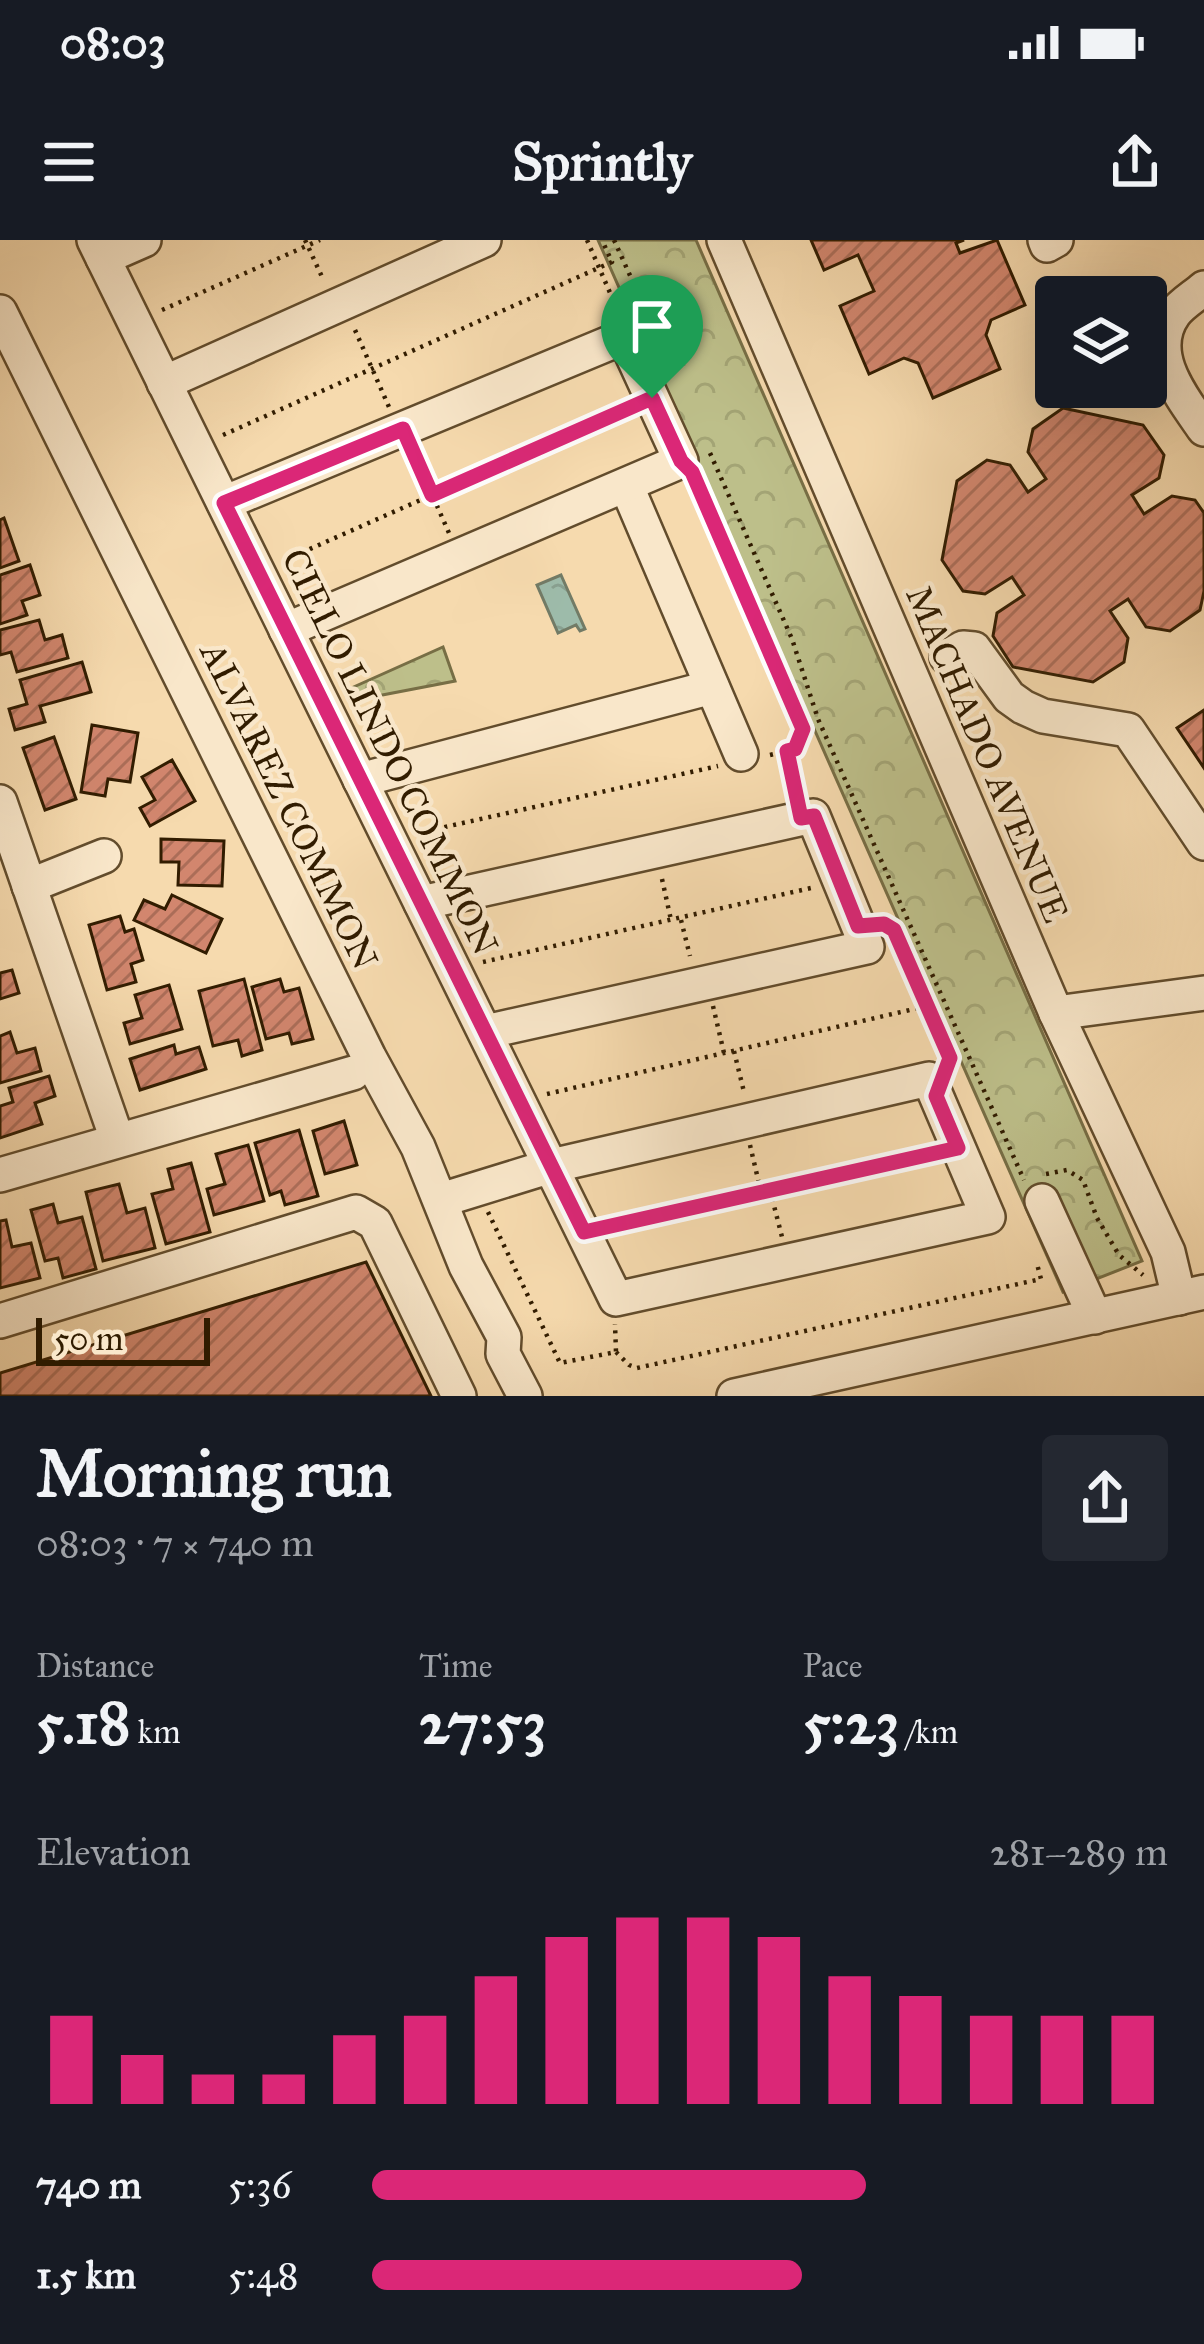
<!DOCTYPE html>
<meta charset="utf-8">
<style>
:root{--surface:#171b24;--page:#242831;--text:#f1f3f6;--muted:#9ea1a6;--accent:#db2777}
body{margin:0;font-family:"IM FELL Great Primer",serif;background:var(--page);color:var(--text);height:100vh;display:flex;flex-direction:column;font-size:45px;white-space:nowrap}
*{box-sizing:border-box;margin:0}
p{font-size:39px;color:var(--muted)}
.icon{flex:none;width:66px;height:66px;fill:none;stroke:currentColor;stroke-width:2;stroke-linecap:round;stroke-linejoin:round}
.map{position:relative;height:1156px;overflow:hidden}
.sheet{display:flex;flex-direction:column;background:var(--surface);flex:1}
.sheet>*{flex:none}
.tools{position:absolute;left:1035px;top:36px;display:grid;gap:24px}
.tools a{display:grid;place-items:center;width:132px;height:132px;border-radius:12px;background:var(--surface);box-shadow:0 12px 48px #0002;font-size:60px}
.scale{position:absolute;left:36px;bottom:30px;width:174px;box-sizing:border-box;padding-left:12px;border:6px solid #311c00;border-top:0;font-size:33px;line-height:42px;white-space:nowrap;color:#311c00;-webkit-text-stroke:9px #f9e7ca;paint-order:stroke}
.pin{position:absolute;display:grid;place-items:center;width:102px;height:102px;color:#fff;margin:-123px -51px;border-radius:50% 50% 50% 0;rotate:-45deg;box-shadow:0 0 12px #0007}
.pin .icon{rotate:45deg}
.round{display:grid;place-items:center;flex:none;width:126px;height:126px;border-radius:12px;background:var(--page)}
.head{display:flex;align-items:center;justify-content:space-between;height:204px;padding:0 36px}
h1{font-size:66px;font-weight:700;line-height:90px}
.figures{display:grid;grid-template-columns:repeat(3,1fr);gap:18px;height:204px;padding:12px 36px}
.figures div{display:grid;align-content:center}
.figures b{font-size:60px;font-weight:700}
.figures small{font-size:33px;font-weight:400}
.figures p{font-size:33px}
.chart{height:336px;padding:24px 36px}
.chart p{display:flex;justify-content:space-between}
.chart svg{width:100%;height:216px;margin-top:12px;stroke:var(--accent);stroke-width:6}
ul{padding:0 36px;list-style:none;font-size:39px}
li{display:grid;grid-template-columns:192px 144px 1fr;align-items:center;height:90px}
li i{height:30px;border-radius:15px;background:var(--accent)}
.status{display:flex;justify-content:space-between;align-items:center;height:84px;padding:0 60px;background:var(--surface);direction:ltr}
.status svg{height:33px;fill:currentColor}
header{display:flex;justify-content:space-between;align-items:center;height:156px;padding:0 36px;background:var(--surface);font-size:54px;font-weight:700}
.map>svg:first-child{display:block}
.park{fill:url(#park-crowns);stroke:#776e45;stroke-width:3}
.water{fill:url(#water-ripples);stroke:#727b66;stroke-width:3}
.building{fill:url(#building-hatch);stroke:#311c00;stroke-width:3}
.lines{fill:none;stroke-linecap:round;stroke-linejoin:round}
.minor-casing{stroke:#624c2c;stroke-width:38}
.path{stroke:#311c00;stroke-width:4.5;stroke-dasharray:3 6;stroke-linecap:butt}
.minor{stroke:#f9e7ca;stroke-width:33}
.route-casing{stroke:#fff;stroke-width:24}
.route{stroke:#db2777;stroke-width:15}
.labels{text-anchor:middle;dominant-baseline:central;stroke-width:9;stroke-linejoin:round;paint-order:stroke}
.street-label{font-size:36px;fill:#311c00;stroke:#f9e7ca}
</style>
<div class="status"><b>08:03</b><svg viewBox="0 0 49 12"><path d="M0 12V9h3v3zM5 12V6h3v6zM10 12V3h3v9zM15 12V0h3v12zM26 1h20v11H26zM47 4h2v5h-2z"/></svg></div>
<header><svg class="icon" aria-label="menu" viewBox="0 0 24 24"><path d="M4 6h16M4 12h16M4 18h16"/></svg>Sprintly<svg class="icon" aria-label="share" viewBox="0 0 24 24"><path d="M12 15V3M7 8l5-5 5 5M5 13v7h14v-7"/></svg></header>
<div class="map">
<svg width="1204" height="1156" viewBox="0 0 1204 1156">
<defs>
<pattern id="park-crowns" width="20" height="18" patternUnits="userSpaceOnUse" patternTransform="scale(3)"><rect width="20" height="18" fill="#bdbf8a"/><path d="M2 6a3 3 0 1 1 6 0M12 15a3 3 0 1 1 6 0" fill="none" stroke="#a3a475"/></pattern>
<pattern id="water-ripples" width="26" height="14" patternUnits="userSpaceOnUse" patternTransform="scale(3)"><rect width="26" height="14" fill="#9dbbaa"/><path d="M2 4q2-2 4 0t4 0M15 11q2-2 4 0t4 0" fill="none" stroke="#88a090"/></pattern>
<pattern id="building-hatch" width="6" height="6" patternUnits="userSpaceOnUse" patternTransform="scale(3)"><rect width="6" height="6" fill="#d2866e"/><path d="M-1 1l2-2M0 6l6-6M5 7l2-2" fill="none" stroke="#ab6d58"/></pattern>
</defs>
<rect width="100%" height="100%" fill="#f6daae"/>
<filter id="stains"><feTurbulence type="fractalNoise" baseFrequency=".00167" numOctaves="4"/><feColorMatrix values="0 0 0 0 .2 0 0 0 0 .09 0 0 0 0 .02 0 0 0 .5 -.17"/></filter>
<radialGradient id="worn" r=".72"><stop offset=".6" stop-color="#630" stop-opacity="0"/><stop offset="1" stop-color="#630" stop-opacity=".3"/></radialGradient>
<g class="park">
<path d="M598,0H696L1142,1021L1063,1052Z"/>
<path d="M443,407L455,441L351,461L347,450Z"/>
</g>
<path class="water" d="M561,335L585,389L580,391L576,385L558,393L537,345Z"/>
<g class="building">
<path d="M811,0H964L956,3L960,13L997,0L1025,65L991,80L986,95L1000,129L933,158L918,123L904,118L869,134L840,66L874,51L858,15L824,30Z"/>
<path d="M1063,168L1143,185L1164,215L1159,238L1132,255L1144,274L1172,256L1195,260L1204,273V351L1200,370L1170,391L1146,387L1128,359L1110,371L1128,398L1124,422L1093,442L1013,427L993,396L997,373L1024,355L1012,337L985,354L963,351L942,320L957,241L987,220L1010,225L1028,252L1046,239L1028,212L1033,189Z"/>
<path d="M4,278L19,321L0,328V280Z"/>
<path d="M30,325L40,355L22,361L27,375L0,384V335Z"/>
<path d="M39,380L45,400L62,395L68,418L17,432L11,412L0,415V390Z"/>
<path d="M82,422L91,452L40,466L45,482L15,490L9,469L27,464L20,440Z"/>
<path d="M1204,470V528L1177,488Z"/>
<path d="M92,485L138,493L130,542L108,539L105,556L81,552Z"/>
<path d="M54,497L76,559L45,570L23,508Z"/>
<path d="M172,520L195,561L150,586L140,568L155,560L142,537Z"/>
<path d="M161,599L224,601L222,646L178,645L179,622H161Z"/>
<path d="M172,655L222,679L206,713L134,680L144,660L165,669Z"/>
<path d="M120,676L125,692L134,689L143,720L131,724L136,742L107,750L89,685Z"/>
<path d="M12,730L19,753L0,759V733Z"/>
<path d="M244,739L262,810L242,816L238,800L213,806L199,751Z"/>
<path d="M280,739L284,752L299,748L313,799L292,804L289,793L266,799L252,747Z"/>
<path d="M169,745L182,789L130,804L124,783L142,778L135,755Z"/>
<path d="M10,792L17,813L35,808L41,831L0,843V796Z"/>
<path d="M174,805L176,814L199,807L206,829L140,850L130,819Z"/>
<path d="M49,836L55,856L35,863L42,884L0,898V866L13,862L9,848Z"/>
<path d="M344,881L357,925L325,934L313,891Z"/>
<path d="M299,890L318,956L285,965L281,951L270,955L255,903Z"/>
<path d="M248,905L264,961L214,975L207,949L225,944L216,914Z"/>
<path d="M191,923L210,992L166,1004L152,954L173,949L168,929Z"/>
<path d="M119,944L127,973L145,968L155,1008L103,1021L86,952Z"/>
<path d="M53,964L58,983L82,977L96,1029L63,1038L58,1018L45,1021L31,970Z"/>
<path d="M6,980L12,1007L31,1003L40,1038L0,1048V981Z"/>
<path d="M366,1022L431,1156H0V1133Z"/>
</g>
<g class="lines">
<g class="minor-casing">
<g id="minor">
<path d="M94,0C271,352 443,706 616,1059L988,977L929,839L551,926L441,960"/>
<path d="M724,0L1056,773L1168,1012L1179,1058"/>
<path d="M1045,0L1047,5L1056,0"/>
<path d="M103,18L144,0"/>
<path d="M1204,48C1195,56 1181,64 1174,74C1146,113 1182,157 1204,189"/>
<path d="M0,72L369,817L418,907L466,1026L504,1097L503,1114L525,1156"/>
<path d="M164,143L484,0"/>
<path d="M627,247L741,514"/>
<path d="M224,263L624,97L681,221L286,390"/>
<path d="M947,417L963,408L974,409L1009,457L1023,467L1043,476L1128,490L1204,603"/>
<path d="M360,540L712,447"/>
<path d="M0,562L117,899"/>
<path d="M29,646L104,616"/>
<path d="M421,663L813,576L867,707L485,792"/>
<path d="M1056,773L1204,753"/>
<path d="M0,935L353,833"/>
<path d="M1042,961L1095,1077"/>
<path d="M0,1081L356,972L375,983L459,1156"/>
<path d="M734,1156L1204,1052"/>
</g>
</g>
<g class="path">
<path d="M305,0L323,39"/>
<path d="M587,0L618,71"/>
<path d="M614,0L656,93"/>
<path d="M162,70L320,0"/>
<path d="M355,90L389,167"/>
<path d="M223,195L612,22L602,0"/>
<path d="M710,213L792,399L818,479L1024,940"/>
<path d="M415,216L449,293"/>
<path d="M695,241L803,489L795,509L787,511"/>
<path d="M285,320L626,169"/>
<path d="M770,515L787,511L796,553"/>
<path d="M418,593L718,526"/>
<path d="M662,639L671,680"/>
<path d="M681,680L690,716"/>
<path d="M889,687L894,690L949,817"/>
<path d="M483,722L811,648"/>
<path d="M713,766L724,813"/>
<path d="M734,811L744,852"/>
<path d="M547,854L927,766"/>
<path d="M750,905L761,952"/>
<path d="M1046,934L1067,930L1083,940L1097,978L1119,1015L1143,1035"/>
<path d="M770,950L782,997"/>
<path d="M488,972L560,1123L616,1112L615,1084"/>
<path d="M612,986L929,914"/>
<path d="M616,1112L629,1125L637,1128L1041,1039L1037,1024"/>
</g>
<use href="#minor" class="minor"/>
</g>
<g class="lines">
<g class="route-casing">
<path id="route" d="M652,158L681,221L692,232L803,489L795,509L787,511L801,578L814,576L858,686L884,684L894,690L950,818L936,856L958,908L584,992L224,263L403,189L432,255Z"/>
</g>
<use href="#route" class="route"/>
</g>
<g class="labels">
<g class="street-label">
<text transform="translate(390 512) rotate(64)">CIELO LINDO COMMON</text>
<text transform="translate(987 514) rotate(67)">MACHADO AVENUE</text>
<text transform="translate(289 566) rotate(64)">ALVAREZ COMMON</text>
</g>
</g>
<rect width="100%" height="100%" filter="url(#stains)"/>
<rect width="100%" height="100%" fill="url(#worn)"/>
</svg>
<div class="tools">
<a><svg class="icon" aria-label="layers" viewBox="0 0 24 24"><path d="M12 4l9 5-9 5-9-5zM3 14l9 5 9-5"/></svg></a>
</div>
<div class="scale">50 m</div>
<div class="pin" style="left:652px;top:158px;background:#1e9e55"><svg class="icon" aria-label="arrive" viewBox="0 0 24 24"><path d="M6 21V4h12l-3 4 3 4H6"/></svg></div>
</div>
<section class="sheet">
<div class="head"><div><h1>Morning run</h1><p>08:03 · 7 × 740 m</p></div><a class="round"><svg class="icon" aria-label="share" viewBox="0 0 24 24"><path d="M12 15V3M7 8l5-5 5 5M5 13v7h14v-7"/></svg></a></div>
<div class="figures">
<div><p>Distance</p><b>5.18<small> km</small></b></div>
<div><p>Time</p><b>27:53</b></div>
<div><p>Pace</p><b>5:23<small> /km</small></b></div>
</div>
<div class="chart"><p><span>Elevation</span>281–289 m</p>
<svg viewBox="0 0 160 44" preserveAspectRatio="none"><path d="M5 44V26M15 44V34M25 44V38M35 44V38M45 44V30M55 44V26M65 44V18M75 44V10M85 44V6M95 44V6M105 44V10M115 44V18M125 44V22M135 44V26M145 44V26M155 44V26"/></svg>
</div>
<ul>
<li><b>740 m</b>5:36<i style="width:62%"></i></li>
<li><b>1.5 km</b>5:48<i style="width:54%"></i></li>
</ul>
</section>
